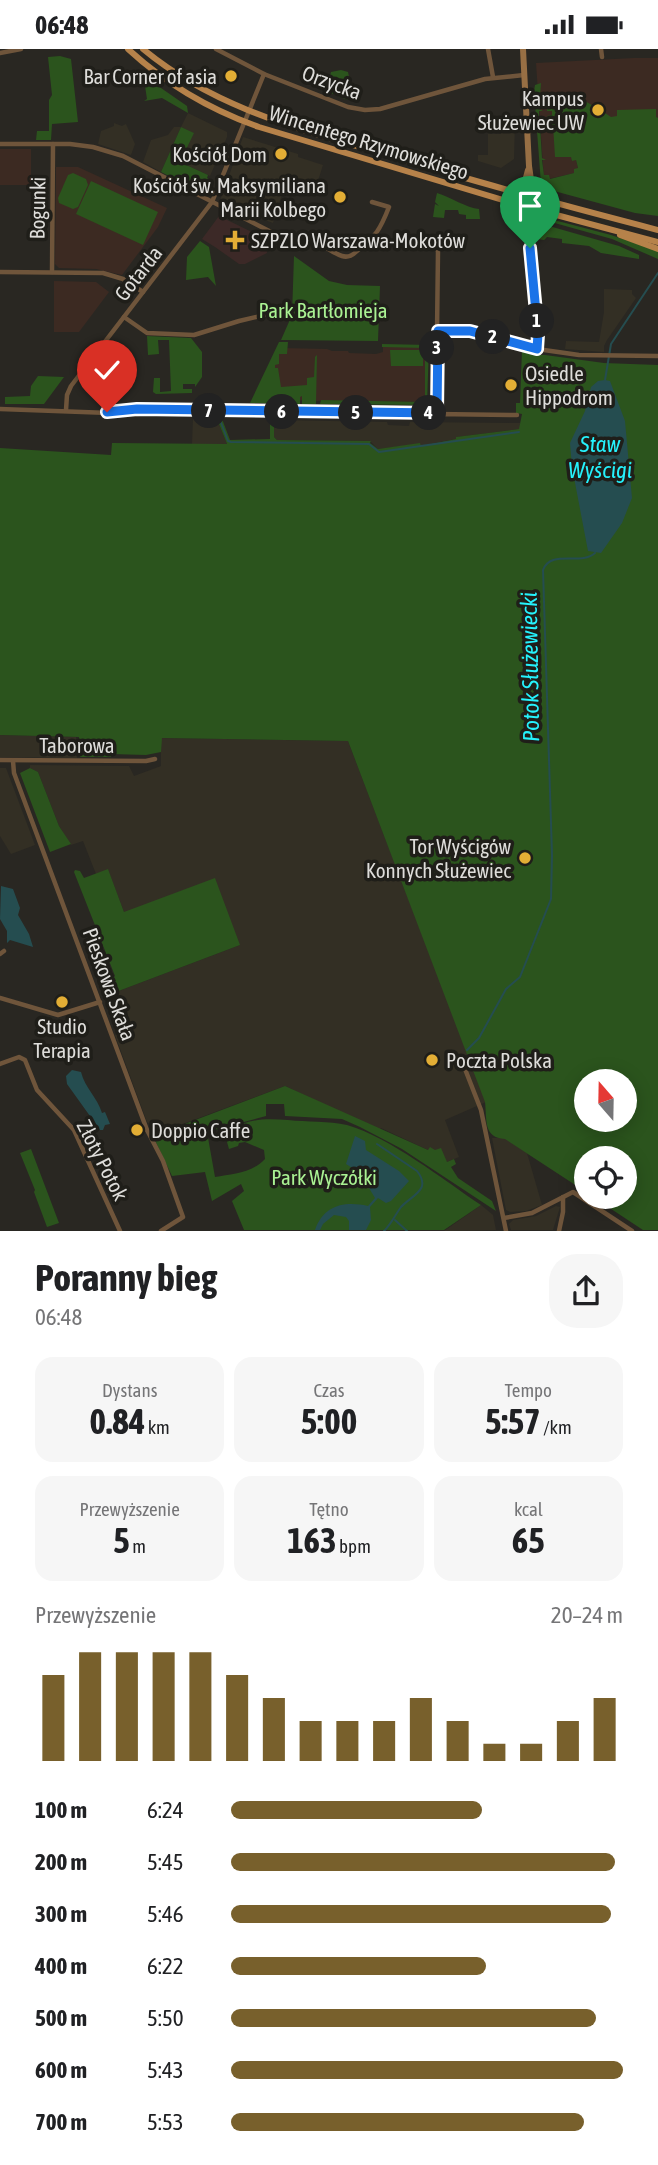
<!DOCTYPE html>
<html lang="pl">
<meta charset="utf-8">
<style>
:root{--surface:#fff;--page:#f6f6f6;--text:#202124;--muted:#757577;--accent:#78602c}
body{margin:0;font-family:"Asap Condensed",sans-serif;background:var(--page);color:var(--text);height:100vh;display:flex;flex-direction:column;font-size:26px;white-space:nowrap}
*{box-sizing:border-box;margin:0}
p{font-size:23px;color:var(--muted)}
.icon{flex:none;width:38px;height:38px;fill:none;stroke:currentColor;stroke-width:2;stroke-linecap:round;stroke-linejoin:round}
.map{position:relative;height:1182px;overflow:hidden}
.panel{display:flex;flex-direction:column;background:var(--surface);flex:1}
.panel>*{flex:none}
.needle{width:46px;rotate:340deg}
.fabs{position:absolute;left:574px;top:1020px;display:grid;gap:14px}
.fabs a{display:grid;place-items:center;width:63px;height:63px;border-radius:50%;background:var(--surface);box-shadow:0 4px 18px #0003;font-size:35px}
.pin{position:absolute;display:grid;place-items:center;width:60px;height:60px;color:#fff;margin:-72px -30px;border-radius:50% 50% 50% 0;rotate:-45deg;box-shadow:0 0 7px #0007}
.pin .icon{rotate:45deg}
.km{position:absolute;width:35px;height:35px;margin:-18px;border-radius:50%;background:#222;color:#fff;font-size:19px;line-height:35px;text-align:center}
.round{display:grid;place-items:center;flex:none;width:74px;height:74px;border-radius:28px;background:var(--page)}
.summary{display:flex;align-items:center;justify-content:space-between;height:119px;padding:0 35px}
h1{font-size:38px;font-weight:700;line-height:52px}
.metrics{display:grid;grid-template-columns:repeat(3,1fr);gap:10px;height:119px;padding:7px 35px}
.metrics div{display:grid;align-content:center;border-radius:18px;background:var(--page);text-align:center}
.metrics b{font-size:35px;font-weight:700}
.metrics small{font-size:19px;font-weight:400}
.metrics p{font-size:19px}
.chart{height:196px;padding:14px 35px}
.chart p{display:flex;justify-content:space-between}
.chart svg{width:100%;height:126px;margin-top:7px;stroke:var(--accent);stroke-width:6}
ul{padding:0 35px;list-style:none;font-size:23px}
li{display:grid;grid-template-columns:112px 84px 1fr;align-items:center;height:52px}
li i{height:18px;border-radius:9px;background:var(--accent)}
.status{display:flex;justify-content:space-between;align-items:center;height:49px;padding:0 35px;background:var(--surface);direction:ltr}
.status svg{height:19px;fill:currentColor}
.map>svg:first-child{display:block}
.built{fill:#332f24}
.education{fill:#3c2a22}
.medical{fill:#3c2927}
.green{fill:#2b541d;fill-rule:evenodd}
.water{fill:#254d50}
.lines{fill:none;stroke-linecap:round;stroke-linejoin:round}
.stream{stroke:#254d50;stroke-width:2}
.street{stroke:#6f553b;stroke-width:4.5}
.secondary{stroke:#976f44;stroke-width:6}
.primary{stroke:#b6824a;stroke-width:6}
.route-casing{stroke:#fff;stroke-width:14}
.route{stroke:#1a73e8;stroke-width:9}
.poi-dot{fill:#e3ae35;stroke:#1f1e19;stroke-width:2.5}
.labels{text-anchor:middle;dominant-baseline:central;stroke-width:7;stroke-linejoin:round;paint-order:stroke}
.poi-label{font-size:21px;fill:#deddda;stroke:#1f1e19;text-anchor:end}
.street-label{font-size:21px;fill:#deddda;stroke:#1f1e19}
.park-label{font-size:21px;fill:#aaf293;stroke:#1f1e19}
.water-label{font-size:23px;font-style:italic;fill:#25f2fc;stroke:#1f1e19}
</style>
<div class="status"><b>06:48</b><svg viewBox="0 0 49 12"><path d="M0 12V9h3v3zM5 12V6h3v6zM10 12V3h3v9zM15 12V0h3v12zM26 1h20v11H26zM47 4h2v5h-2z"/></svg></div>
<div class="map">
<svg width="658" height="1182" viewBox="0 0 658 1182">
<rect width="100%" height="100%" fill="#292722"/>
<g class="built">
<path d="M188,64L227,83V88L210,127L182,114L181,111L193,84L181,78L161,123L143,113L151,91L168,86L174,78H181Z"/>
<path d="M512,73H515L514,110L501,119L478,112V106H488V85H501V77Z"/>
<path d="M114,74L122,77L126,75L135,95L131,106L98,95L101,82L114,77Z"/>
<path d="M243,88L298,105V108L323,116L317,135L288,126L273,174L219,154Z"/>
<path d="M604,240L632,241V245L636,249L607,291L604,297V303L565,300L566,292L599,293L604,263Z"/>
<path d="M193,369L217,370L227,395H192Z"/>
<path d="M274,371L387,373L388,376L409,377L410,373L520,374V380L457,388L456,390L420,397V395L378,400L370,392L277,391L274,388Z"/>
<path d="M0,686L76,688L77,709L0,708Z"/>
<path d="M161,689L348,692L486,1053L445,1071L459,1108L447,1113L435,1101H428L381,1079L379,1081L285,1037L156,1085L154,1078L147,1073L115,986L117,985L111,969V954L108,946L240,896L124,863L108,821L96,825L83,792L71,796L59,777L38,723L30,719V716L129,717L134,727L161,717Z"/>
<path d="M0,719H6L35,796L11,805L0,787Z"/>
<path d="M492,1089H505L527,1104L542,1156L526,1162L510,1163L506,1161Z"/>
<path d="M481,1156L493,1166L496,1181L444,1182Z"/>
<path d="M556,1157L560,1158L553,1181H511L509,1175L513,1171L536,1167Z"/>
</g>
<g class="education">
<path d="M634,9H658V74L562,80L553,78L575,107L579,123L544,131L536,14Z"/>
<rect x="0" y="100" width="31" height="36"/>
<path d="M56,118H78L167,159L158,178L122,226L96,220L59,219L55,215Z"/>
<path d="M54,232L96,233L109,243L79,283H54Z"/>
<path d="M383,298H425V353L261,351L280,299L327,300L332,302H348L349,304L376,305L383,303Z"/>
</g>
<path class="medical" d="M219,167L266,190L267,204L245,215H239L215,198L202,190Z"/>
<g class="green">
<path d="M60,7L71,10L78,73L52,75L51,91H36L37,82H49V51L52,46L48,8Z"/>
<path d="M135,21L187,57L188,64L162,49L144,52L147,50L145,37L130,26Z"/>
<path d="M341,21L348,23L352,42L348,51L326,42L331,23Z"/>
<path d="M541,34L539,60L543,62H539V67H543L544,76L540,77L542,109L546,111H542L544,126H549L550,130L574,124V120L578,119L576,111L572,112L571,108H555L553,76H548V73L557,72L562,76L563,80H565L564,75L559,69L548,70L547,67L552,66V62H547V60L551,59V57L563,56L577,47L603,63L599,65H590C594,68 601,67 605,64L611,68L617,67V61L656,60V68L658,69V167L635,164L543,139L541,135L534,42L535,36Z"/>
<path d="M181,78L194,84L181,111L182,114L208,126L207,129L209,130L203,144L161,123Z"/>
<path d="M73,124L86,130L88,136L78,158L73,160L59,154L58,149L68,126Z"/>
<path d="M91,132L158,163L143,196L76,165Z"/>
<path d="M437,144C450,148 467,159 479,160L480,170H466V166L459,165L458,161H445L444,169L433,168L435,155L439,157L435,153Z"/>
<path d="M535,166L611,186L658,202V210L612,190L533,168Z"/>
<path d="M535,173L619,197L639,206V210L601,204L589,197L562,194V190L547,188L544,191L537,190Z"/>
<path d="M200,192L209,198L216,237L208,228L186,231L187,208Z"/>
<path d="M294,207L329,232L347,236L380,237L378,292L281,291L292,266Z"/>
<path d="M147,287L191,289L202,303V328L195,338V335H183V340H192V344L156,345L153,343L154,329H160V343L171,342L169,291H158L159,305L148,306Z"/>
<path d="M279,293H288L287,305H279V315L275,316V319H278L281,338L307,336V329L314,328L315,308L317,306L316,355H302V347L300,348V355L250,354Z"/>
<path d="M382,295L429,296L427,356L320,355L321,351L425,353V299L382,298Z"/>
<path d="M390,301H423V317H391Z"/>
<path d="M522,301L532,306H545L604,314L658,316V1181H643L593,1148H625V1110H586V1143L505,1090C483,1089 487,1071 485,1053L348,692L162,689L161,703L146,706L111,705V708H80L79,688L0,686V399L111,406L112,394L227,395L217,370H222L230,391L270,390V371H274V388L277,391L371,392L370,394L378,400L420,394L421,397L456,390V388L519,380L522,365L516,364V354H520ZM586,1032H625V1071H586Z"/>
<path d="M38,327L64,328L44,355H5V348L30,347L31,337Z"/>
<path d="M30,719L38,723L59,777L71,795L50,803L20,724Z"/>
<path d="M108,820L124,863L215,829L240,896L108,946L106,937L115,927L74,823L75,821L80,822L84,829Z"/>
<path d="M285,1037L428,1101L430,1098L435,1101L441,1099L447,1113L454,1110L456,1115L451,1118L458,1129L492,1152L496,1162L402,1100L360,1078L342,1070L285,1067L284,1055H266V1067L207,1083L215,1128C232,1125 252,1124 265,1110L264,1101L245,1093L239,1094L238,1097L229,1100L227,1093L228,1085C245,1068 267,1070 288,1071C307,1073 329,1072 347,1076C391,1089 442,1130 481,1156L444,1181H244L232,1152L244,1142L241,1135L212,1152L205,1123L172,1127L153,1087Z"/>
<path d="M31,1100L59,1174L47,1178L34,1143L35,1141L20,1104Z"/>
</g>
<g class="water">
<path d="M605,331L610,332L625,372L632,449L622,474L601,504L588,502L572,418L570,394L585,362L591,338L598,332Z"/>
<path d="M1,837L13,840L20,859L18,866L29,885L33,898L10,891L7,894V882L0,870Z"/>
<path d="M72,1021L81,1023C85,1039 97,1048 102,1064L105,1063L110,1075L105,1076L103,1081H100L67,1035L66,1027Z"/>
<path d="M355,1087L365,1092L366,1101L399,1122L409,1132L391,1152L386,1154L378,1149L370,1158L371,1171L366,1181H349V1172L346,1168L334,1166L323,1175L320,1181H315C324,1156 344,1152 368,1157L375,1149L360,1124L346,1115Z"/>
</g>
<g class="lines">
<g class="stream">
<path d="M605,331L611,295L658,224"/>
<path d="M220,371L228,392L231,393L369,395L379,403L519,383"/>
<path d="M467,1001L479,989L506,940L520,928L551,850L552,806L543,521C551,500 581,517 595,504"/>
<path d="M377,1095L417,1122C432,1141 412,1146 401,1158C395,1166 392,1174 384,1182"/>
<path d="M395,1171L407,1182"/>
</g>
<g class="street">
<path d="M216,0L264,25L348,58L365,61L380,60L485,30L524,26"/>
<path d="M488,0L493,28"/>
<path d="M601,0L602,8"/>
<path d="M0,4L21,0"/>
<path d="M0,95H70L93,98L123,107L275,185C288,189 300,187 313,192C323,195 332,204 342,207C348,209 353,206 357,202C376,187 380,181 389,158L372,153"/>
<path d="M530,159L527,172L538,285L537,300"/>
<path d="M429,188L438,202L436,365"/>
<path d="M0,223L103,224L123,230L143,243"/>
<path d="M52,223L53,95"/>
<path d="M124,268L147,284L194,286L239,272L273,264L291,262"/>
<path d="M437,282L473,283L537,300L579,306L658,307"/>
<path d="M0,360L137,365L164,363"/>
<path d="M66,361L67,346L71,337L212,153L264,25"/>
<path d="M107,363L137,360L437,364"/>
<path d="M404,365L434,369L436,365L517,366"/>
<path d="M0,711L146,712L155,710"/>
<path d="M13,712L14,724L147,1081L163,1112L183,1168L161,1182"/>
<path d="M0,905L4,902"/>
<path d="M0,949L58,966L100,953"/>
<path d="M0,1015L19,1008L25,1011L37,1041L74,1081L120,1182"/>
<path d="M465,1020L481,1061L506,1182"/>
<path d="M504,1169L532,1164L573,1143L632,1182"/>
<path d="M559,1182L563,1163V1148"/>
</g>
<g class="secondary">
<path d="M523,0L529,117L532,138L538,149"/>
<path d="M511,141L524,136L528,121"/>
</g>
<g class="primary">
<path d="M128,0C166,35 211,61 259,78L530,159L658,193"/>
<path d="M143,0C215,60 303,81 391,107C479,134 569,158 658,181"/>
<path d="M620,186L658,200"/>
</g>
</g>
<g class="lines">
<g class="route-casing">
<path id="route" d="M107,363L137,360L437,364L438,282H470L537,300L538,285L530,199"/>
</g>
<use href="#route" class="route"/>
</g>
<g class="poi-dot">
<circle cx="231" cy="27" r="7"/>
<circle cx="598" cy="61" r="7"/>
<circle cx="281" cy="105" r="7"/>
<circle cx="340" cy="148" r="7"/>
<path d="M231.5 180.5h7v7h7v7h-7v7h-7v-7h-7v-7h7z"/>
<circle cx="511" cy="336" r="7"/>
<circle cx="525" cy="809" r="7"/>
<circle cx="62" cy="953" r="7"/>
<circle cx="432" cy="1011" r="7"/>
<circle cx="137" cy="1081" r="7"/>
</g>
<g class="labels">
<g class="poi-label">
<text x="217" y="27">Bar Corner of asia</text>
<text x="584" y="49">Kampus<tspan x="584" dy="24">Służewiec UW</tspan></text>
<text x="267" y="105">Kościół Dom</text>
<text x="326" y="136">Kościół św. Maksymiliana<tspan x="326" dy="24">Marii Kolbego</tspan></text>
<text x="251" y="191" text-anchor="start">SZPZLO Warszawa-Mokotów</text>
<text x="525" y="324" text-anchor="start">Osiedle<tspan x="525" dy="24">Hippodrom</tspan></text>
<text x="511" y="797">Tor Wyścigów<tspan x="511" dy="24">Konnych Służewiec</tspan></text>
<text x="62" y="977" text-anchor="middle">Studio<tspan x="62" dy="24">Terapia</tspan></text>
<text x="446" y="1011" text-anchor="start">Poczta Polska</text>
<text x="151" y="1081" text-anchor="start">Doppio Caffe</text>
</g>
<g class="street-label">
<text transform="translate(332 33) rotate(20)">Orzycka</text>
<text transform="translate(369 93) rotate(17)">Wincentego Rzymowskiego</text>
<text transform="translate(37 159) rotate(-89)">Bogunki</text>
<text transform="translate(138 224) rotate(-52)">Gotarda</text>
<text x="77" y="696">Taborowa</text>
<text transform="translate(110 935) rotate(70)">Pieskowa Skała</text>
<text transform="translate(103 1111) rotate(63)">Złoty Potok</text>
</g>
<g class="park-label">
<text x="323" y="261">Park Bartłomieja</text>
<text x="324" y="1128">Park Wyczółki</text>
</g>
<g class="water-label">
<text x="600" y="395">Staw<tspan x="600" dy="26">Wyścigi</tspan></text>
<text transform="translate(530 618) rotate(-91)">Potok Służewiecki</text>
</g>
</g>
</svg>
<div class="fabs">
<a><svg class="needle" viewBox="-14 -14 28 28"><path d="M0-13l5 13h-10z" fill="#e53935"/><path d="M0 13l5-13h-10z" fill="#757577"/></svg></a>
<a><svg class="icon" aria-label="locate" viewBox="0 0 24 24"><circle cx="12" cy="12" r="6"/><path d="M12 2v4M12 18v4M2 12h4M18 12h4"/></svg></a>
</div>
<div class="pin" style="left:530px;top:199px;background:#1e9e55"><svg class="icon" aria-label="arrive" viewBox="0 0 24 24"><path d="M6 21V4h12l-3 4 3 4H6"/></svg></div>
<div class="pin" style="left:107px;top:363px;background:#d93025"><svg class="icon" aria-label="check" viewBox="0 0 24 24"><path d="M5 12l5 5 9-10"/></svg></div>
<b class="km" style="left:537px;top:272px">1</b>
<b class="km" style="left:493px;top:288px">2</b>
<b class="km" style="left:437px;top:299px">3</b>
<b class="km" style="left:429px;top:364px">4</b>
<b class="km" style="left:356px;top:364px">5</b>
<b class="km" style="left:282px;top:363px">6</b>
<b class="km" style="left:209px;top:362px">7</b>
</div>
<section class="panel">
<div class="summary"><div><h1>Poranny bieg</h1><p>06:48</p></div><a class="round"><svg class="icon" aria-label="share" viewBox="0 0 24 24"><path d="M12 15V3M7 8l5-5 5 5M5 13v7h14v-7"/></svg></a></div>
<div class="metrics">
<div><p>Dystans</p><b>0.84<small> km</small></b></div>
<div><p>Czas</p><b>5:00</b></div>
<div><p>Tempo</p><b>5:57<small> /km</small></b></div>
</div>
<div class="metrics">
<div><p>Przewyższenie</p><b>5<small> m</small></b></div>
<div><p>Tętno</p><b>163<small> bpm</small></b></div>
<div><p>kcal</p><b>65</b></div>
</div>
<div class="chart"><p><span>Przewyższenie</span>20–24 m</p>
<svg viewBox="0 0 160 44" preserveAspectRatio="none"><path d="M5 44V14M15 44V6M25 44V6M35 44V6M45 44V6M55 44V14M65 44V22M75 44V30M85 44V30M95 44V30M105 44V22M115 44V30M125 44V38M135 44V38M145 44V30M155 44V22"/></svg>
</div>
<ul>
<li><b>100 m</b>6:24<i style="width:64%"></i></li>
<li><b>200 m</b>5:45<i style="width:98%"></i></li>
<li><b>300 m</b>5:46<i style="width:97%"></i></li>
<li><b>400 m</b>6:22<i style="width:65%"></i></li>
<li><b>500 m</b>5:50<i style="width:93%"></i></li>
<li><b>600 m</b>5:43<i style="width:100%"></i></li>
<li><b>700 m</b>5:53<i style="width:90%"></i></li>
</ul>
</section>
